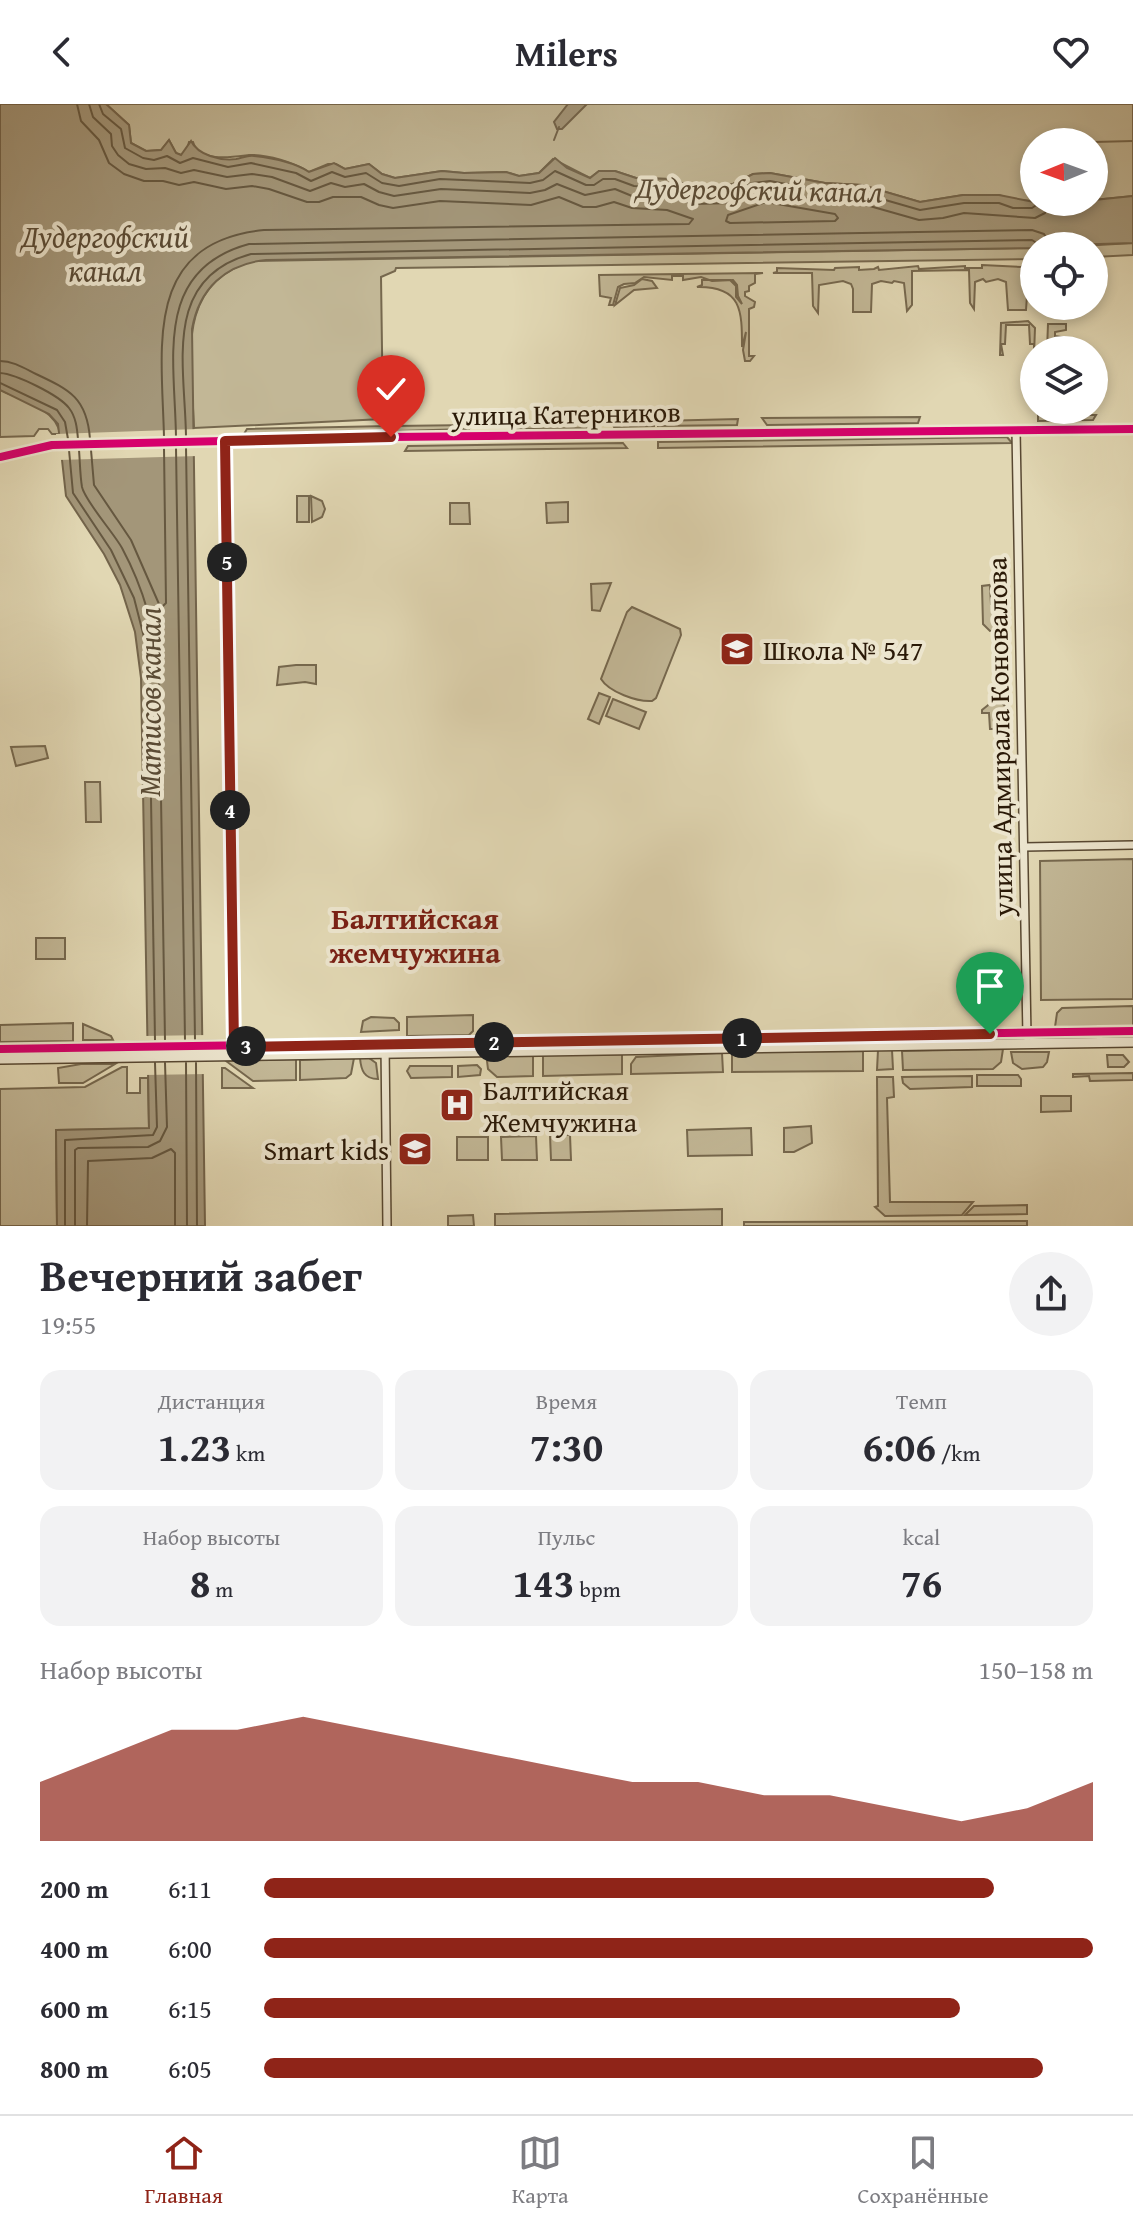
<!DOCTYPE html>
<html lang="ru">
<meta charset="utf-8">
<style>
:root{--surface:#fff;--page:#f2f2f3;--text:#2b2b33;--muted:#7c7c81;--line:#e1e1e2;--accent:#8f2418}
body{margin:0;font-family:"Gentium Book Plus",serif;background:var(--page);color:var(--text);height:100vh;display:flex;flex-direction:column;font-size:30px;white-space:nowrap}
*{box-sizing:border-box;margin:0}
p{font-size:26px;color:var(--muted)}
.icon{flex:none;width:44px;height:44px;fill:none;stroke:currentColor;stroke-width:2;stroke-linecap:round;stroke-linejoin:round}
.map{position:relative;height:1122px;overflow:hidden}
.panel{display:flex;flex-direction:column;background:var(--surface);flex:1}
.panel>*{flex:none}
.needle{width:52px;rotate:269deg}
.buttons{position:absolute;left:1020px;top:24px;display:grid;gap:16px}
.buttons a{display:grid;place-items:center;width:88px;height:88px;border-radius:50%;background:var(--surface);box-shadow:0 4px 12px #0003;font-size:40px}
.pin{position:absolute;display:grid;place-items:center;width:68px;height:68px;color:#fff;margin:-82px -34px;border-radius:50% 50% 50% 0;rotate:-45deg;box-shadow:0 0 8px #0007}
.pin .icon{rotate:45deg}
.km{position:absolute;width:40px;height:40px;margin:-20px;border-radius:50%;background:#222;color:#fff;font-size:22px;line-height:40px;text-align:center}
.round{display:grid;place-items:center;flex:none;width:84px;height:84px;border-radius:42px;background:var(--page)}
.headline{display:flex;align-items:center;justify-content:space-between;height:136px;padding:0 40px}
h1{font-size:44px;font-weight:700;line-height:60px}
.stats{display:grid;grid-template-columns:repeat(3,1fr);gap:12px;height:136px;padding:8px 40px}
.stats div{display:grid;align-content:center;border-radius:20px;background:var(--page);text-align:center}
.stats b{font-size:40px;font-weight:700}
.stats small{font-size:22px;font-weight:400}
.stats p{font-size:22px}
.chart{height:224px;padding:16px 40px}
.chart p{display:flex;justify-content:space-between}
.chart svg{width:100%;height:144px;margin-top:8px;fill:var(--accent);opacity:.7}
ul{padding:0 40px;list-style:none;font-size:26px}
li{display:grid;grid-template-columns:128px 96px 1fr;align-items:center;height:60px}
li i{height:20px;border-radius:10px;background:var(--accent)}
header{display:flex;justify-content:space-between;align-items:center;height:104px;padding:0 40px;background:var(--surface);font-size:36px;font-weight:700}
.tabs{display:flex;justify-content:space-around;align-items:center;height:112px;border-top:2px solid var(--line);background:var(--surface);font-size:22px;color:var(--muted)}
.tabs a{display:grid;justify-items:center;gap:4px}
.tabs .on{color:var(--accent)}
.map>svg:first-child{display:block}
.green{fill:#c2b796;stroke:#76684e;stroke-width:2}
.water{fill:#a39679;stroke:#73644b;stroke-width:2}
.pier{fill:#e1d7b3}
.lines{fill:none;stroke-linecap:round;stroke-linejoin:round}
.shore{stroke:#665840;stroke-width:2}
.stream{stroke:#73644b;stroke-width:2}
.minor-casing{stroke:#584832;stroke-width:10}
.tertiary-casing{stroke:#584832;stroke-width:12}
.minor{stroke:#ece5ce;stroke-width:7}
.tertiary{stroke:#ece5ce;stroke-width:9}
.cycleway-casing{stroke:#ece5ce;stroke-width:13}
.cycleway{stroke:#d6006c;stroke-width:8}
.route-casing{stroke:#fff;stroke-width:16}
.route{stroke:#8f2418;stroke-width:10}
.labels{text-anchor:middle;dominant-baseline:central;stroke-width:8;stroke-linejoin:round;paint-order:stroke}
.street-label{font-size:28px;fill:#2a1907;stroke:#ece5ce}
.poi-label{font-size:28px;fill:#2a1907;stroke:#ece5ce;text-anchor:start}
.water-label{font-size:30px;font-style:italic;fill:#5a4b35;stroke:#ece5ce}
.neighbourhood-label{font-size:30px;font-weight:bold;fill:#7a1f14;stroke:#ece5ce}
</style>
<header><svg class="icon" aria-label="back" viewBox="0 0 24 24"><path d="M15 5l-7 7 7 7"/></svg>Milers<svg class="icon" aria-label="heart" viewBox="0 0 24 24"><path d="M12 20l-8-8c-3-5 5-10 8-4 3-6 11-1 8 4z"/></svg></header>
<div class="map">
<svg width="1133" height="1122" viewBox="0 0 1133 1122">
<rect width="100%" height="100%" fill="#e1d7b3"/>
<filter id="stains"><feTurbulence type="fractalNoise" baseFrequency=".0025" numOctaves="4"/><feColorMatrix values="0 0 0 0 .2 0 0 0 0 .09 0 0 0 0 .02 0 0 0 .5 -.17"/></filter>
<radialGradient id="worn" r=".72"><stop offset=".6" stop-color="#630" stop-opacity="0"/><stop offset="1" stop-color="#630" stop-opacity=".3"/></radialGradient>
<g class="green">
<path d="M106,0H1133V92L1094,96V38H1034V97L1014,96L999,91H963L920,98L862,81L825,79L770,69L753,70L733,80L722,81L691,82L670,75L636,74L615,67H599L590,74L553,55L539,69L519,72L506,68L464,69L442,67L395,74L382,70L369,60L345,65L336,60H328L309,68C295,59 267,50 249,51C233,53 200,59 193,38H189L187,46L181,51L176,49L169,36L161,46L146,47L131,39L129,21Z"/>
<path d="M1133,139V151L1094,153V142H1081Z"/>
<path d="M1034,144V155L396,164L395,167L381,173L383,315L194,324C192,259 173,180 253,157Z"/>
<path d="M982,161L1021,163L1025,161L1026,163H1034V175L1028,177L1026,206H1008L1006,178L998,175L986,178L983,175L975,178L974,205L970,199L969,166L912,167V201L907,207L904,179L894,177L892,179L881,177L872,180L871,208H853V185L851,180L843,177L819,181L818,209L813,202L812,169H773L777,168V164L834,166L835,164L859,163V166L874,165L878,163L879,166L918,162L919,165L965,162V164H982Z"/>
<path d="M763,169L755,170V179L749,182V187L745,188V192L755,198L754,203L749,205V252H754L750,257H745L743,246L746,228L742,243C742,207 742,182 697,183L702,181V176H730L736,182V193L742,200L738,192L737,181L733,176L712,177L701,173L683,176V172H672V176L644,173L635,179L624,180L618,183L613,201H609L611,194L600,192L599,171Z"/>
<path d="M642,175L652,177L657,184L634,186L615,201L620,184L634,181Z"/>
<path d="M1028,217L1035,224L1034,251V240H1030L1029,221H1006L1005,240H1001L1003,251H1000L1001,219Z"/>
<path d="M1048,220H1066V226L1055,228V232L1067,234V239L1047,246Z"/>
<path d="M0,286C20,296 56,304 60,330H52L48,325H39L34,332L0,333Z"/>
<path d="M1038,311H1096L1093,316L1038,317Z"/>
<path d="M920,313L918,319L767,321L762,314Z"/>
<path d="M738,315L737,321L658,322V317Z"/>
<path d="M610,317H654V322L614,323Z"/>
<path d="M601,319L598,324L516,325L514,320Z"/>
<path d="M472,321L469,325L397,327L394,322Z"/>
<path d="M387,322L383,327L244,330L247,325Z"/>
<path d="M1007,333L1012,339L658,344V338Z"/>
<path d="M623,339L627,344L405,347L408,342Z"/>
<rect x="297" y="392" width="12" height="26"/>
<path d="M311,392L322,397L325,405L322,413L312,418Z"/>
<path d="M568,398V418L547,419L546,399Z"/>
<path d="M450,399H469L470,420H450Z"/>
<path d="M611,479L600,507L592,506L591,480Z"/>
<path d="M990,481L991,500H1003L1002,481H1006L1007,518L1000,526L990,527L983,520L982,482Z"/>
<path d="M632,503L680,525L681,531L656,594L652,597C637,598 609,588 601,575L627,508Z"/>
<path d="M296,561H316V580L305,578L277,581L279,563Z"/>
<path d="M599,589L610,593L599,620L588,615Z"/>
<path d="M613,595L646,608L639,625L606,612Z"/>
<path d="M992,598H1001L1009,606L1010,625H990L989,609H982V606Z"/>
<path d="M45,642L48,654L16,662L11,643Z"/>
<path d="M85,678H100L101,718H86Z"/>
<path d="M1133,755V895L1041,896L1040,757Z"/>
<rect x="36" y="834" width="29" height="21"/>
<path d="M1133,902V922L1055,923L1057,909L1062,904Z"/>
<path d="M473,911V927L469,931L407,932V913Z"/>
<path d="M371,913L394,914L399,919V926L361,928L363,917Z"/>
<path d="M73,919V937L0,938V921Z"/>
<path d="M83,920L111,932L113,936H83Z"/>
<path d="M1003,945L1001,958L993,965L903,966L902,947Z"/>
<path d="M878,946H892L893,965L877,966Z"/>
<path d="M863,947V967L732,968V948Z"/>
<path d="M1011,948H1049L1047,958L1043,963L1022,965L1013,959Z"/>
<path d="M722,949L723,968L631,970V960L636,953Z"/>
<path d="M622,950V970L543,972V951Z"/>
<path d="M1107,951H1123L1129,958L1124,963H1108Z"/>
<path d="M501,952H533V972L497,973L488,965L487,957Z"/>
<path d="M354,954L351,970L346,974L300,976V956Z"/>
<path d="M360,954H369L376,959L378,975C364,975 361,966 360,954Z"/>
<path d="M296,955V976L253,977L226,957Z"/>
<path d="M81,960H115L83,979H59L58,964Z"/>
<path d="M477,961L481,965L480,971L458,973V962Z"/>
<path d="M410,962H452V973L411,974L407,967Z"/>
<path d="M122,963H127V989H140V974H148L149,1025L56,1026L57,1122H0V985L85,983Z"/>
<path d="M222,964H225L253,984H222Z"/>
<path d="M1133,969V976L1090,977L1089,972L1073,973V970Z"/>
<path d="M977,971H1018L1021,975V982H977Z"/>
<path d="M972,972V983L910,985L903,979L902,973Z"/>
<path d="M877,973H893L894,993L887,994L890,1098H973L962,1111L885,1112L875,1103L878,1102Z"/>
<path d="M1041,992H1071V1007L1041,1008Z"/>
<path d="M811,1022L812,1039L794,1048H784V1024Z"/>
<path d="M751,1024L752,1051L688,1052L687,1026Z"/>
<path d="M550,1031H570L571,1056H551Z"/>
<path d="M536,1032L537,1056H502L501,1033Z"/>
<rect x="457" y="1033" width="31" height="23"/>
<path d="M1027,1101V1110L965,1111L974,1102Z"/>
<path d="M722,1105V1122H495V1110Z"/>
<path d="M473,1111L474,1122H448V1112Z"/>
<path d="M1027,1117V1122H744V1118Z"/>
</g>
<g class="water">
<path d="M0,0H106L129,21L131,39L146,47L161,46L169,36L176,49L181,51L191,37C198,51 220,57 236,55C242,54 248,51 254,52C273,54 294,58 309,68L334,59L345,65L369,60L382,70L395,74L442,67L464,69L506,68L519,72L539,69L555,54L567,64L590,74L599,67H615L636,74L670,75L691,82L722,81L733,80L753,70L770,69L825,79L862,81L920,98L963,91H999L1034,98H1094V96L1133,92V139L1034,142V144L266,156C225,160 199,185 192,225L205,1122H57L56,1026L149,1024L141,574L135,528L120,481L104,450L66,392L58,320L49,310L0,286Z"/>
<path d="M568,0H587L562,25H557L554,18Z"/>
</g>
<g class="pier">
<path d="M198,325V352L58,356L56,330Z"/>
<path d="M207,931L208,970L144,971L143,932Z"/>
</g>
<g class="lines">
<g class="shore">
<path d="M77,0L81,17L99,36L109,59L124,70L144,77H163L179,81L194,78L226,85L252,82L269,85L307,98H319L333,93H361L379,101L393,104L440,97L531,101L559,93L583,103H596L614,98L632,104L667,106L693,115L689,120L264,126C142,138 162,244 164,333"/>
<path d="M89,0L93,13L111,30L112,42L118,51L129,60L146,65L165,64L181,69L194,66L227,73L252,70L272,73L310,87L331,79L345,83L364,80L379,88L394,92L441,85L530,89L545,86L557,80L585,91L615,85L632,92L668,93L694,100L732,99L756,88L769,87L823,97L859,99L919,116L943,114L964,109L1035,114L1045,109L1052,98"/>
<path d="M99,0L103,10L121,25L125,44L143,54L154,56L167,52L180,59L193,54L228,63L251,59L296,69L311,77L332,68L345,73L366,69L382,79L399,82L440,75L530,79L543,76L555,67L586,81H594L603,75H615L634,82L669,83L694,90L730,89L752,79L770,77L824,87L861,89L920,106L964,99H999L1013,104H1032L1041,98"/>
<path d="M766,98L835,110L838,114L835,117L730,119L726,117L728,111Z"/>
<path d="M0,257C13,257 24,264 36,270C70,286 87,294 90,335"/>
<path d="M0,269C16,270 59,291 69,304C76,313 77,324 78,335"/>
<path d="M0,279L57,306L65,318L68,335"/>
<path d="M186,332C185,261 162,174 251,150L1032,136L1041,142"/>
<path d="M176,333C175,255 153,166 249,140L1032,126L1044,130L1051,142"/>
<path d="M186,343L195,935"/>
<path d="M176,344L185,936"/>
<path d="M69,346L73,389L111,446L134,494L146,541L149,574L155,936"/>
<path d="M79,346C80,358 80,371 82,383C85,397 113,428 122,444C144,485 156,528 159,573L165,936"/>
<path d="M91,346L94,381L131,436L159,500L162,503L166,499L164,344"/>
<path d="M186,959L187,1122"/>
<path d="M196,959L197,1122"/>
<path d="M65,1122V1036L153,1031L157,1023L155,959"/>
<path d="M75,1122V1046L78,1044L148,1043L160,1037L167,1023L165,959"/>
<path d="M87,1122L88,1057L152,1054L171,1045L175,1049V1122"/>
</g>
<g class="stream">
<path d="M554,36L559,23"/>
<path d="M1080,37L1091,38"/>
<path d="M1094,38L1133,37"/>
</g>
<g class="minor-casing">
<g id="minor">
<path d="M1016,326L1027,933"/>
<path d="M225,337L234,943"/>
<path d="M0,353L52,341L391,333L1133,325"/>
<path d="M1024,743L1133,741"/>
<path d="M385,940L387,1122"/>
</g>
</g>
<g class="tertiary-casing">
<g id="tertiary">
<path d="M0,945L1133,927"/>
<path d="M0,955L1133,938"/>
</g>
</g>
<use href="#minor" class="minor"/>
<use href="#tertiary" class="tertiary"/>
<g class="cycleway-casing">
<g id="cycleway">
<path d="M0,353L52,341L391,333L1133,325"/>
<path d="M0,945L1133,927"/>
</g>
</g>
<use href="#cycleway" class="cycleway"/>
</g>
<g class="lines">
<g class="route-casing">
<path id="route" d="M391,333L225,337L234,943L990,930"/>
</g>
<use href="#route" class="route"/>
</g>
<defs>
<g id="school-square" transform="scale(1.8)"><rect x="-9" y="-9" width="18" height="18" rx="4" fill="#8f2418" stroke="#ece5ce"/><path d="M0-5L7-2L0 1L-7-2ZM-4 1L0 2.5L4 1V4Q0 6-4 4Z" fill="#fff"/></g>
<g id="hospital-square" transform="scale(1.8)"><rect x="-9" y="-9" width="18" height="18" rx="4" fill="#8f2418" stroke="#ece5ce"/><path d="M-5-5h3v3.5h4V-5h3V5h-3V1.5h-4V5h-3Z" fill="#fff"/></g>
</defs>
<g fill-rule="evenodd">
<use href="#school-square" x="737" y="545"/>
<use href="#hospital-square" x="457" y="1001"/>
<use href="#school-square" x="415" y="1045"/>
</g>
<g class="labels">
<g class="street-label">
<text transform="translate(566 309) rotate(-1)">улица Катерников</text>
<text transform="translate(999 633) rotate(-91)">улица Адмирала Коновалова</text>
</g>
<g class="poi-label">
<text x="763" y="545">Школа № 547</text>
<text x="483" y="985">Балтийская<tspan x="483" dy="32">Жемчужина</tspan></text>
<text x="389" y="1045" text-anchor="end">Smart kids</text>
</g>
<g class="water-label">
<text transform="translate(759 85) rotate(1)">Дудергофский канал</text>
<text x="105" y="132">Дудергофский<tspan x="105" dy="34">канал</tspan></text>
<text transform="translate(149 598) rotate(-90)">Матисов канал</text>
</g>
<g class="neighbourhood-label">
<text x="415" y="814">Балтийская<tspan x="415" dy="34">жемчужина</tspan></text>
</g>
</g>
<rect width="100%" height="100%" filter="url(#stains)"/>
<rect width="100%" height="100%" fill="url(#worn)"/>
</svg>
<div class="buttons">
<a><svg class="needle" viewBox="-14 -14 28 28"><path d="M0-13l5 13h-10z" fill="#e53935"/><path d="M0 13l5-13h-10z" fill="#7c7c81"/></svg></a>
<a><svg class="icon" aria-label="locate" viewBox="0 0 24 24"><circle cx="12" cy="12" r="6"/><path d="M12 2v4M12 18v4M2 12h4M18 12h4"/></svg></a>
<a><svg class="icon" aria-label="layers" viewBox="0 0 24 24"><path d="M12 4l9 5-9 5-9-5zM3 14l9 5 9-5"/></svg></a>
</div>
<div class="pin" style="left:990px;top:930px;background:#1e9e55"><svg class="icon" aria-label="arrive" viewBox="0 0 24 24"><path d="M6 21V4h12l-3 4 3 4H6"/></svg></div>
<div class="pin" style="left:391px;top:333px;background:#d93025"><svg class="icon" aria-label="check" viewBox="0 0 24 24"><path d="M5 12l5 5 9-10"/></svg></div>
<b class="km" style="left:742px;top:934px">1</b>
<b class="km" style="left:494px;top:938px">2</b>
<b class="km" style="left:246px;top:942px">3</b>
<b class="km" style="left:230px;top:706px">4</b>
<b class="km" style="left:227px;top:458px">5</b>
</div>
<section class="panel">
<div class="headline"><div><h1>Вечерний забег</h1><p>19:55</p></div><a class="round"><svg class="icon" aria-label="share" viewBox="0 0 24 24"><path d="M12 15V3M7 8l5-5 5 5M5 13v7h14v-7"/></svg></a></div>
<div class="stats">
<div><p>Дистанция</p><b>1.23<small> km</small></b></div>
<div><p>Время</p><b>7:30</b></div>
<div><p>Темп</p><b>6:06<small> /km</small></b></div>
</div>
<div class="stats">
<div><p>Набор высоты</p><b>8<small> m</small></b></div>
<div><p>Пульс</p><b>143<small> bpm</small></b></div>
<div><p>kcal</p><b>76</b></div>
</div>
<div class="chart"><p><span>Набор высоты</span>150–158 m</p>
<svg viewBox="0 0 160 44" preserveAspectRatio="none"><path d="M0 44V26L10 18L20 10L30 10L40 6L50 10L60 14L70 18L80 22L90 26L100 26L110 30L120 30L130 34L140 38L150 34L160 26V44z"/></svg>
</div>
<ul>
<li><b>200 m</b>6:11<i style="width:88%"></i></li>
<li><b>400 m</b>6:00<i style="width:100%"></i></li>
<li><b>600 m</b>6:15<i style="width:84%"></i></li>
<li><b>800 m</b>6:05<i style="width:94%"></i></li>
</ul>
</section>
<nav class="tabs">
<a class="on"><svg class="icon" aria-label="home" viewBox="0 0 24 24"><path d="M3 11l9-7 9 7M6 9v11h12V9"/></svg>Главная</a>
<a><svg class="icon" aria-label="map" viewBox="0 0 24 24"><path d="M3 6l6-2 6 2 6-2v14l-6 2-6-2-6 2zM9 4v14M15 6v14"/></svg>Карта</a>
<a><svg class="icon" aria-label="saved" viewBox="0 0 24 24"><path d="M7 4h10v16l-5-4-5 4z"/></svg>Сохранённые</a>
</nav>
